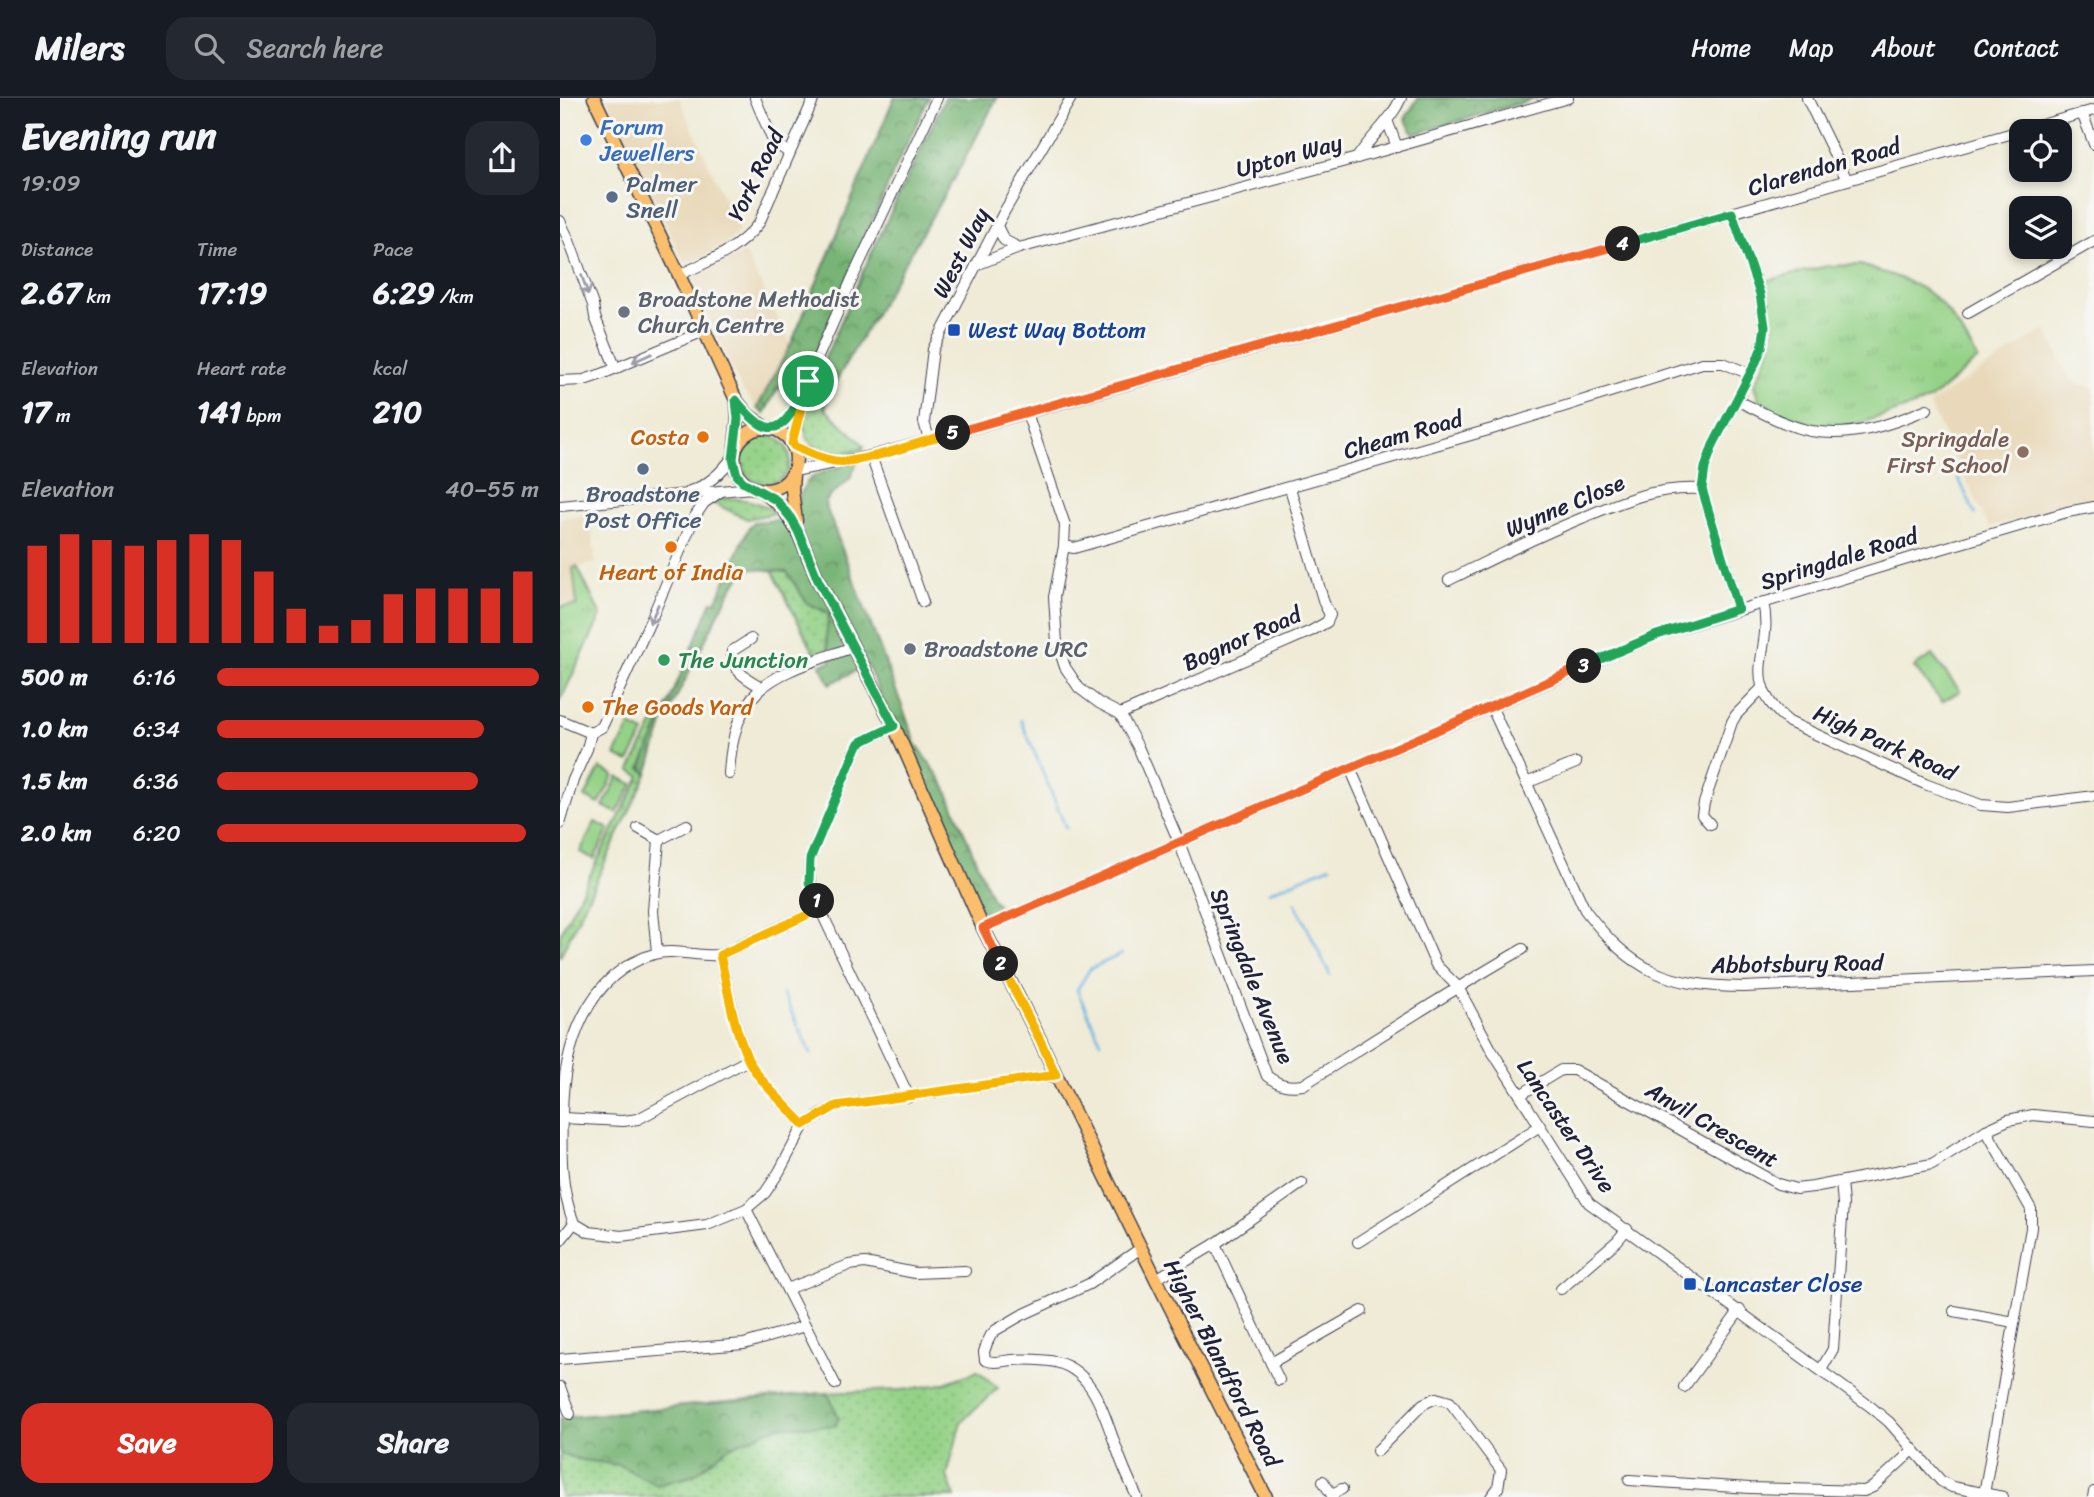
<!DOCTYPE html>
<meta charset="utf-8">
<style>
:root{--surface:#171b24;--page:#242831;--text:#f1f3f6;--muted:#9ea1a6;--line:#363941;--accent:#d93025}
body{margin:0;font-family:Sriracha,sans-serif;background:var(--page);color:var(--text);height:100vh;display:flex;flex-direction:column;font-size:26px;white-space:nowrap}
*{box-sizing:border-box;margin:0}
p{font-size:23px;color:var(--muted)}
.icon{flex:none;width:38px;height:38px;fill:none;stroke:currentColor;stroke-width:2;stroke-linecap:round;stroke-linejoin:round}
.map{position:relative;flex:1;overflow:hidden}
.sheet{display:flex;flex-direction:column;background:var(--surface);width:560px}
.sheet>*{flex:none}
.buttons{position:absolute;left:1449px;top:21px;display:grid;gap:14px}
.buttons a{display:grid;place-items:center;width:63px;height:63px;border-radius:14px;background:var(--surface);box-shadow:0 4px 10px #0003;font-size:35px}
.pin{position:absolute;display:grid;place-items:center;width:60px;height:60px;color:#fff;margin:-30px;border:4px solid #fff;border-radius:50%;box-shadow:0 2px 7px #0007}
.km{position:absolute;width:35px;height:35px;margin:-18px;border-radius:50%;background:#222;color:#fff;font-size:19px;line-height:35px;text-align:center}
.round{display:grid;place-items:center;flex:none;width:74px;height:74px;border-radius:21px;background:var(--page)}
.head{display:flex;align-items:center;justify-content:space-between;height:119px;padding:0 21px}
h1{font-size:38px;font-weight:700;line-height:52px}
.figures{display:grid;grid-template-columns:repeat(3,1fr);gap:10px;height:119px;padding:7px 21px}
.figures div{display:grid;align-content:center}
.figures b{font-size:30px;font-weight:700}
.figures small{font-size:19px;font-weight:400}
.figures p{font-size:19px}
.chart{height:196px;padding:14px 21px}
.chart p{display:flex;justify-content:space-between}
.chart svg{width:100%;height:126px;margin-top:7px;stroke:var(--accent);stroke-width:6}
.cta{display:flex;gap:14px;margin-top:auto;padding:14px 21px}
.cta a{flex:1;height:80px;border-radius:21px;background:var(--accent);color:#fff;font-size:28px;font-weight:700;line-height:80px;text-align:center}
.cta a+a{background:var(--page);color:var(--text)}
ul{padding:0 21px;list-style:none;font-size:23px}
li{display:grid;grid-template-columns:112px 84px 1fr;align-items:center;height:52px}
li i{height:18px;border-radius:9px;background:var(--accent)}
header{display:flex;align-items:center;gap:42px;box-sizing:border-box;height:98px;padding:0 35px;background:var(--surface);border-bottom:2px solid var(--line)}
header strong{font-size:33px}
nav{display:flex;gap:38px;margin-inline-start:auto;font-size:24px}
.search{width:490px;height:63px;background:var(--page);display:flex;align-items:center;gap:18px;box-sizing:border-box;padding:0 24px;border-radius:21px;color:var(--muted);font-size:26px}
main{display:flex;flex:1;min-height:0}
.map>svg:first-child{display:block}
.built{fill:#e9d9ba}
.grass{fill:url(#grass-dots);stroke:#5b7a61;stroke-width:2}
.forest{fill:url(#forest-crowns);stroke:#4c6b58;stroke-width:2}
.park{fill:url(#park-tufts);stroke:#5b7a61;stroke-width:2}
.pitch{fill:#94d287;stroke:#5b7a61;stroke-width:2}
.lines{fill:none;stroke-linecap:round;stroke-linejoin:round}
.stream{stroke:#68b3e1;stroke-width:2.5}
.minor-casing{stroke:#414052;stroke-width:12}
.major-casing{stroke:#414052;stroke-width:15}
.minor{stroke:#fff;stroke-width:10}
.major{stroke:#fabe6d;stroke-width:12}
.oneway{stroke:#9c9ca7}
.split-1-casing{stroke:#fff;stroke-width:14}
.split-2-casing{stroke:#fff;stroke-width:14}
.split-3-casing{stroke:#fff;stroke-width:14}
.split-4-casing{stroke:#fff;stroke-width:14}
.split-5-casing{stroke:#fff;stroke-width:14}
.split-6-casing{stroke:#fff;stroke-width:14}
.split-1{stroke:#22a559;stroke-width:9}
.split-2{stroke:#f5b400;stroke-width:9}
.split-3{stroke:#f0652b;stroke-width:9}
.split-4{stroke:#22a559;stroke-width:9}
.split-5{stroke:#f0652b;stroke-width:9}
.split-6{stroke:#f5b400;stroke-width:9}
.shop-dot{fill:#3f7fe0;stroke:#f6f6f2;stroke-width:2.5}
.service-dot{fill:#5c6f8a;stroke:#f6f6f2;stroke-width:2.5}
.worship-dot{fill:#6b7280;stroke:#f6f6f2;stroke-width:2.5}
.transit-dot{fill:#1a4fb4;stroke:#f6f6f2;stroke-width:2.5}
.food-dot{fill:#e8710a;stroke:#f6f6f2;stroke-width:2.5}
.education-dot{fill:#8d6e63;stroke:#f6f6f2;stroke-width:2.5}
.leisure-dot{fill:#2e9e5b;stroke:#f6f6f2;stroke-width:2.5}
.labels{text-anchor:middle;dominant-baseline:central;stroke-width:6;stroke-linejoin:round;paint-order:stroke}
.shop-label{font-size:23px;fill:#366cbe;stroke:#f6f6f2;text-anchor:start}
.street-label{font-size:23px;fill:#22223b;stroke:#f6f6f2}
.service-label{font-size:23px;fill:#4e5e75;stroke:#f6f6f2;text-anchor:start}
.worship-label{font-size:23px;fill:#5b616d;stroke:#f6f6f2;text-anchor:start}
.transit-label{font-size:23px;fill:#164399;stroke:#f6f6f2;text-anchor:start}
.food-label{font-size:23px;fill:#c56008;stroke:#f6f6f2;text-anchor:end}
.education-label{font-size:23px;fill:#785e54;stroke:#f6f6f2;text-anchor:end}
.leisure-label{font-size:23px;fill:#27864d;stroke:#f6f6f2;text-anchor:start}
</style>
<header>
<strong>Milers</strong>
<div class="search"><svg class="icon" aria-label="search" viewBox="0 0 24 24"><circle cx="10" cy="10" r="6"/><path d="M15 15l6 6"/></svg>Search here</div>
<nav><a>Home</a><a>Map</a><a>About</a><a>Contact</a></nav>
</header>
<main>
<section class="sheet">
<div class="head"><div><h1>Evening run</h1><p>19:09</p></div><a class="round"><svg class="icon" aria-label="share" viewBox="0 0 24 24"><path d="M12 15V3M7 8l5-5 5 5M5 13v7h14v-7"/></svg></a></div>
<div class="figures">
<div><p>Distance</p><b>2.67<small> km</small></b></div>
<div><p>Time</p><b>17:19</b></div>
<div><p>Pace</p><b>6:29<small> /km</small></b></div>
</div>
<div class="figures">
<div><p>Elevation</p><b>17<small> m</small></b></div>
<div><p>Heart rate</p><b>141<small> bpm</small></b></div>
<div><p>kcal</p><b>210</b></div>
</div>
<div class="chart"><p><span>Elevation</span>40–55 m</p>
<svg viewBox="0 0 160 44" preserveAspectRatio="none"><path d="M5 44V10M15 44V6M25 44V8M35 44V10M45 44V8M55 44V6M65 44V8M75 44V19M85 44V32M95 44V38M105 44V36M115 44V27M125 44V25M135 44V25M145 44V25M155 44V19"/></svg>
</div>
<ul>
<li><b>500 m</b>6:16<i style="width:100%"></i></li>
<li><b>1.0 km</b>6:34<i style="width:83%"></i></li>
<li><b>1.5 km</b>6:36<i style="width:81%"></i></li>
<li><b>2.0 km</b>6:20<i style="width:96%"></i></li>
</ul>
<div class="cta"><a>Save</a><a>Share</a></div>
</section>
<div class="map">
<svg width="1534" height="1399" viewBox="0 0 1534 1399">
<defs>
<pattern id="grass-dots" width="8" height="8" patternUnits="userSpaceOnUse" patternTransform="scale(1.75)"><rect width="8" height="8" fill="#94d287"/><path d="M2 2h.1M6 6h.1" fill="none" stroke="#7fb475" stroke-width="1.8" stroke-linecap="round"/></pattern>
<pattern id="forest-crowns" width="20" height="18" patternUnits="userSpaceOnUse" patternTransform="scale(1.75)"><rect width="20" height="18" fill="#77b474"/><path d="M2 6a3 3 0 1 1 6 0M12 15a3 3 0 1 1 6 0" fill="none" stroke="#619260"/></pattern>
<pattern id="park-tufts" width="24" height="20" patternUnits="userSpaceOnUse" patternTransform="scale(1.75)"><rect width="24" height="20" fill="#94d287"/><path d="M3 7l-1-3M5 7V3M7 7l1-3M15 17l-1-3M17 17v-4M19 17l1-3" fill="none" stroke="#7fb475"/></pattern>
</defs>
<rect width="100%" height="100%" fill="#f6f6f2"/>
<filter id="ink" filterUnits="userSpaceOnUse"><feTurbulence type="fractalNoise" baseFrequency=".0143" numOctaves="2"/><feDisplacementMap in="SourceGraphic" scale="14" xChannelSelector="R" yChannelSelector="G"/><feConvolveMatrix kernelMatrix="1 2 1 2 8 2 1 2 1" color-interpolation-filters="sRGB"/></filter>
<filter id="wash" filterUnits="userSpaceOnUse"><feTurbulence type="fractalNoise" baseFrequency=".00686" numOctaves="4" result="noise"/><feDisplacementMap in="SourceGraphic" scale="28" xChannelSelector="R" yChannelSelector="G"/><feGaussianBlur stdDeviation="1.57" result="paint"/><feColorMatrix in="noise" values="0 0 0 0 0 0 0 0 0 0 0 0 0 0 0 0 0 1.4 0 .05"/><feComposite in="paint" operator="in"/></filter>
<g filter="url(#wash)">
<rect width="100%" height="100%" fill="#efebd6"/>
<g class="built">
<path d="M46,0H119L179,133L167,145L139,161L124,165Z"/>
<path d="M185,155L231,246L197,310L181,290L130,180Z"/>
<path d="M1486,231L1510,281L1534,291V401L1429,429L1369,306Z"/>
<path d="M29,417L36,465L18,469L41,518L0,603V420Z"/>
</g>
<g class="grass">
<path d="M258,276L265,311L303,346L304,349C297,351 289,355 282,355C266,356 246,348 244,330C242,313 252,292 258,276Z"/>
<circle cx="206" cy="362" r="24"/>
<path d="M161,400C181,400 200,403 216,415L187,421L153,405Z"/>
<path d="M212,472L227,474L247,505L269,515L266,539L268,551L254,555Z"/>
<path d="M96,621L103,626L87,676L0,859V836L80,678L70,672Z"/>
<path d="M418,1273L438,1290L401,1324L387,1378L395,1399H0V1320L263,1295L342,1292L382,1286Z"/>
</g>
<g class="forest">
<path d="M334,0H369L338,64L238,295L218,290L204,316L197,310L231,246Z"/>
<path d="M385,0H437L400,70L272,290L265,311L258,276L304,171Z"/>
<path d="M858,0H978L854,36L845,21Z"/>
<path d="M304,349L290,381L268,400L265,406L356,645L385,688L432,801L444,812L431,819L419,810L307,567L270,586L260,567L271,563L266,539L269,515L247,505L227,474L186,470L169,495L103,626L87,676L81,670L152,503L156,504L188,431L194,424L220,422L236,411C245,377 249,379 282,368V355Z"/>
<path d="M263,1295L269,1298L279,1320L275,1328H219L167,1350L133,1378L97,1387L59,1367L22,1362L0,1356V1320Z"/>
</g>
<g class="park">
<path d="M1300,167C1324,175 1354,182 1374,199C1393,216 1405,240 1418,261L1372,300L1360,306L1297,326L1262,329L1201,309L1194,287C1201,271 1211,252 1212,234C1213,220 1206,197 1201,184L1267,168Z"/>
<path d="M17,468L41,518L0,603V509L17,507L13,470Z"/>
</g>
<g class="pitch">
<path d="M1372,557L1400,593L1382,604L1354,569Z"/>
<path d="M70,628L84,635L69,664L55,657Z"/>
<path d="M40,670L54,677L39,706L25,699Z"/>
<path d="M58,679L73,686L57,715L43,708Z"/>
<path d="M35,724L49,731L34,761L20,754Z"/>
</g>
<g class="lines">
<g class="stream">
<path d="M1393,368L1415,416"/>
<path d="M461,622L506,730"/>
<path d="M709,794L771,768"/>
<path d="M735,804L770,877"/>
<path d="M223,896L251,956"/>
<path d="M541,944L517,892L530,871L562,856"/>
</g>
</g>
</g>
<g filter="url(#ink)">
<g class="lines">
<g class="minor-casing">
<g id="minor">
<path d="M195,0L213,43L229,55"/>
<path d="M1247,0L1287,82"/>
<path d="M1522,15L1534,46"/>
<path d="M827,22L837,49"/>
<path d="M797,60C810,39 831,23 841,0"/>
<path d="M1172,115L1200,196L1205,229L1202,249L1196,264L1153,347L1145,370L1142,391L1178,511"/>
<path d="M0,123L8,140L33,207L35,219L56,271"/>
<path d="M437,128L444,142L459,150"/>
<path d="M416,167L459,150L797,60L1008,0"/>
<path d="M119,177C151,162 177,153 199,125L254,0"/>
<path d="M1408,215L1534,143"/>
<path d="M0,283L24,282L42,276L144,233"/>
<path d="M1176,302C1200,313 1225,328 1251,333C1292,340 1330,327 1367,311"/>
<path d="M467,315L505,427L504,448L494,499L497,545L505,569L519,590L539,605L560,616L578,649L619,744L707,978C719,987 727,989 743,987C816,941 888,894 963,851"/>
<path d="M211,330L223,327L234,314L292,181L377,0"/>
<path d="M369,341L364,324L373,251L444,114L511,0"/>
<path d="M232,345L242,307"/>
<path d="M234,348L253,357L273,362"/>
<path d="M311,358L363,504"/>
<path d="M234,373L311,358L467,315L1534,12"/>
<path d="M130,393C149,387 163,373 174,357"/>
<path d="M0,408L192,390"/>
<path d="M504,448L514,450L932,331L1142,265H1163L1190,276"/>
<path d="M889,482C933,460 976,439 1022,420C1063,403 1096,388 1142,391"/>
<path d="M1203,504C1215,555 1176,580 1229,624L1365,686L1421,707L1448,709L1534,698"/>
<path d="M191,541L172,553C170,572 187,581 201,589"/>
<path d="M931,608L1025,812C1072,874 1107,888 1184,889L1534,873"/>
<path d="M560,616L751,533L767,524L770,517L764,505L730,390"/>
<path d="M0,622L31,635"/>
<path d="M334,628L300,645L296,651L250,761C247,782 252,792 260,811L349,999"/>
<path d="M31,635L42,629L93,517L134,420L144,405L160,394"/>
<path d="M790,670L876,867L898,889L932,953L1029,1105L1311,1309L1329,1324L1381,1383L1392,1389L1443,1399"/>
<path d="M169,676C174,582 217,577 293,549"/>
<path d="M966,685L1016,665"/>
<path d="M0,726L13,682L27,651L31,635"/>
<path d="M1150,726L1142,717L1144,705L1172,624L1176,617L1203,589"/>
<path d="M78,730L99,742L93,813L97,854"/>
<path d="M99,742L127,727"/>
<path d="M423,830L1097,537L1367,455L1507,414L1534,409"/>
<path d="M160,857C168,890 174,930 188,961C199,984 227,1008 244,1027"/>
<path d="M960,997L1001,972H1014L1218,1086L1236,1091L1253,1089L1372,1066L1426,1032L1448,1022L1473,1017L1534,1023"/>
<path d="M2,1020L63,1023L78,1021L188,962"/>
<path d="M186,1111L275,1286"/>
<path d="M14,1125L29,1134L61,1138L147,1127L186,1111L205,1095L219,1074L244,1027L276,1008L496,977"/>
<path d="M0,1143L14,1125C0,1091 1,1053 2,1015C3,951 26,876 94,856C113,850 138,859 158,857C167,856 178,848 187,844C212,833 236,822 260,811"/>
<path d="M798,1144L980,1028"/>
<path d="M655,1146L719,1282"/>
<path d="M596,1181L655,1146L742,1085"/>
<path d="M227,1191L289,1167L305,1165L355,1175L405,1173"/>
<path d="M1001,1191L1057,1143L1067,1131"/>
<path d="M1394,1213L1454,1224"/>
<path d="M0,1261L184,1246L245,1228"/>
<path d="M711,1265L802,1213"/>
<path d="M1261,1272L1273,1251L1283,1106L1281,1084"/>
<path d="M0,1289L10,1316"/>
<path d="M1124,1289L1180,1212"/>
<path d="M817,1353L863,1306L876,1300L890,1304L941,1372L938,1390L931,1399"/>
<path d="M1069,1382L1190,1390L1304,1393L1313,1389L1353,1352"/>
<path d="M763,1383L773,1399"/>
<path d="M772,1396L782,1391"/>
<path d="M1424,1396L1471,1130V1111L1426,1032"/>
<path d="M577,1399C570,1384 563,1369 558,1354C544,1319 535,1269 490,1263C478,1262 463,1261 452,1262C441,1263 435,1266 425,1262L424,1254L427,1245L431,1237L436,1232L460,1218L529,1186L581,1150"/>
<path d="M1533,1399L1534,1394"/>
</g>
</g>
<g class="major-casing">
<g id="major">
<path d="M34,0L119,177L176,302L187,316L206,330"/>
<circle cx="205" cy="361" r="31"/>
<path d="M175,349L178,321L177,305"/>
<path d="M233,376L232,392L236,423"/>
<path d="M201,392L223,410L238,434L258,482L334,628L423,830L480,942L496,977L596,1181L706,1399"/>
</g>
</g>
<use href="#minor" class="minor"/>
<use href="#major" class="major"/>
</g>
<defs><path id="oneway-shaft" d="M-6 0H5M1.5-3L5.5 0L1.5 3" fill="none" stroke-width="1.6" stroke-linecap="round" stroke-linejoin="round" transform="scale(1.75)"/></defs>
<g class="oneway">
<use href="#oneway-shaft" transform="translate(25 187) rotate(70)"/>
<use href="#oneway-shaft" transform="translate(82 260) rotate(156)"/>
<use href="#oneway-shaft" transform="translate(94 516) rotate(114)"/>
</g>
</g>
<g class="lines" filter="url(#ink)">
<g class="split-1-casing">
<path id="split-1" d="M248,283C227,327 215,352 176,302L178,321L173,361L177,377L183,384L216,402L230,419L238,433L258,482L334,628L299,645L296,651L250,761L249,784L257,803"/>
</g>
<g class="split-2-casing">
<path id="split-2" d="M257,803L260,811L160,857C168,891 173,929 188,961C199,984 227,1008 244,1027L276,1008L496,977L480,942L441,866"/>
</g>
<g class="split-3-casing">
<path id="split-3" d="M441,866L423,830L1024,568"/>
</g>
<g class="split-4-casing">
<path id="split-4" d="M1024,568L1097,537L1178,511L1142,391L1145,370L1153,347L1196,264L1202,249L1205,229L1200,196L1172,115L1063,146"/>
</g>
<g class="split-5-casing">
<path id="split-5" d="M393,335L1063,146"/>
</g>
<g class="split-6-casing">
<path id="split-6" d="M248,283L232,345L234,348C247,354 260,361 275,363C301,367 364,342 393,335"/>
</g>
<use href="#split-1" class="split-1"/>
<use href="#split-2" class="split-2"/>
<use href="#split-3" class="split-3"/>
<use href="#split-4" class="split-4"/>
<use href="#split-5" class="split-5"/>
<use href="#split-6" class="split-6"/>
</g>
<circle class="shop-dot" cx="26" cy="42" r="7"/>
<g class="service-dot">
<circle cx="52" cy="99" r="7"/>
<circle cx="83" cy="371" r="7"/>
</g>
<g class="worship-dot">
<circle cx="64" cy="214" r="7"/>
<circle cx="350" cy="551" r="7"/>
</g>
<g class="transit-dot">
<rect x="387" y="225" width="14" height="14" rx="3.5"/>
<rect x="1123" y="1179" width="14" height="14" rx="3.5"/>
</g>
<g class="food-dot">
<circle cx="143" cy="339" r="7"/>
<circle cx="111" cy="449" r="7"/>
<circle cx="28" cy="609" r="7"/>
</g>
<circle class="education-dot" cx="1463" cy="354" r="7"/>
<circle class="leisure-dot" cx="104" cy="562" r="7"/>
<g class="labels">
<g class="shop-label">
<text x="40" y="29">Forum<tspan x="40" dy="26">Jewellers</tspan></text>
</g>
<g class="street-label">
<text transform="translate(729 58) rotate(-15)">Upton Way</text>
<text transform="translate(1264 69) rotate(-16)">Clarendon Road</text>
<text transform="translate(196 77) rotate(-64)">York Road</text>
<text transform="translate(401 155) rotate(-63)">West Way</text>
<text transform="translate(843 337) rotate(-16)">Cheam Road</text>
<text transform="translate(1005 408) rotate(-23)">Wynne Close</text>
<text transform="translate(1279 461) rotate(-17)">Springdale Road</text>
<text transform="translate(682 541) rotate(-24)">Bognor Road</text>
<text transform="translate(1325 645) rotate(24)">High Park Road</text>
<text transform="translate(1237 866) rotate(-1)">Abbotsbury Road</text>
<text transform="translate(692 878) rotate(68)">Springdale Avenue</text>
<text transform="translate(1152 1027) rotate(30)">Anvil Crescent</text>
<text transform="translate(1006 1028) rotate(56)">Lancaster Drive</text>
<text transform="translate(662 1265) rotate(63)">Higher Blandford Road</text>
</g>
<g class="service-label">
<text x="66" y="86">Palmer<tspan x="66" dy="26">Snell</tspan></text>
<text x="83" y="396" text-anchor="middle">Broadstone<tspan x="83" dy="26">Post Office</tspan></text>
</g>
<g class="worship-label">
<text x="78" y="201">Broadstone Methodist<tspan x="78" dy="26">Church Centre</tspan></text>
<text x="364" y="551">Broadstone URC</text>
</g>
<g class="transit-label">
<text x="408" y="232">West Way Bottom</text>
<text x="1144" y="1186">Lancaster Close</text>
</g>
<g class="food-label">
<text x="129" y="339">Costa</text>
<text x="111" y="474" text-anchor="middle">Heart of India</text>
<text x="42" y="609" text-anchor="start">The Goods Yard</text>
</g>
<g class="education-label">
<text x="1449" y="341">Springdale<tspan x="1449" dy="26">First School</tspan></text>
</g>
<g class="leisure-label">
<text x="118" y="562">The Junction</text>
</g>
</g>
</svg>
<div class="buttons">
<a><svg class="icon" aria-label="locate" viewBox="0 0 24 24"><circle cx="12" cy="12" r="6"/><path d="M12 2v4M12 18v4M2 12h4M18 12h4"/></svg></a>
<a><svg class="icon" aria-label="layers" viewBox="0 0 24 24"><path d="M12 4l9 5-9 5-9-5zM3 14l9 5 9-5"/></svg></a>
</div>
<div class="pin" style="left:248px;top:283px;background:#1e9e55"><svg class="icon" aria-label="arrive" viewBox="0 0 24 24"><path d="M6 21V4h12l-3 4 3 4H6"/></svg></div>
<b class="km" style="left:257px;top:803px">1</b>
<b class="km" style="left:441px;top:866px">2</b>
<b class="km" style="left:1024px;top:568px">3</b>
<b class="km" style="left:1063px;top:146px">4</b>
<b class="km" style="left:393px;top:335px">5</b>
</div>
</main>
